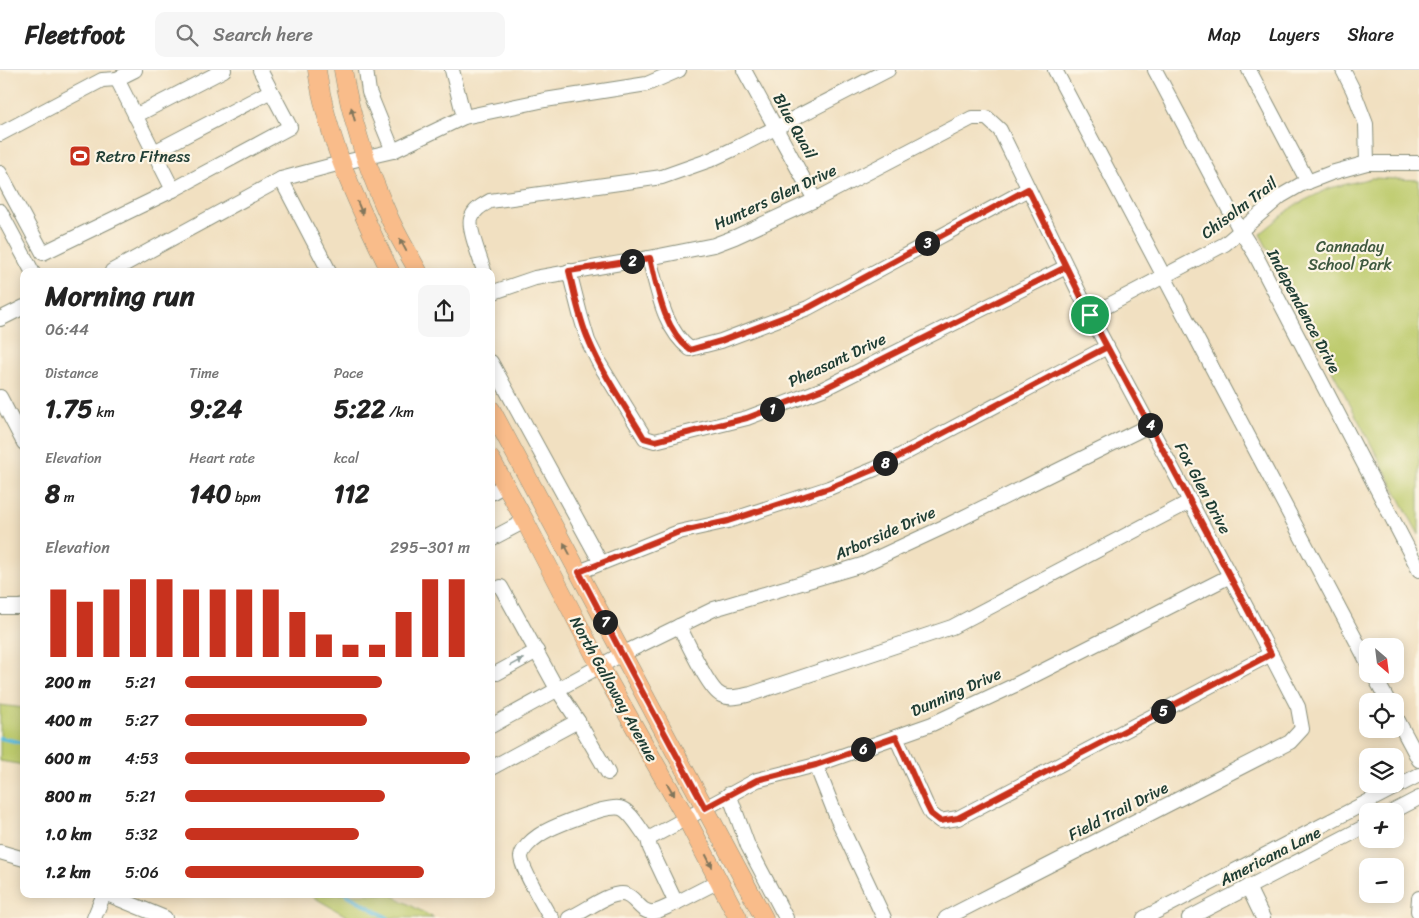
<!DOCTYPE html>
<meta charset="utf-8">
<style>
:root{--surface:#fff;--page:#f6f6f6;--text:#222;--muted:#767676;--line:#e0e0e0;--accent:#c8321e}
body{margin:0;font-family:Sriracha,sans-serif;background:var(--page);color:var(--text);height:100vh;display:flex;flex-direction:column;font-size:19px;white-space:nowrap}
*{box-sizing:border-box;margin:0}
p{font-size:16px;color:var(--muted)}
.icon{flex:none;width:28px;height:28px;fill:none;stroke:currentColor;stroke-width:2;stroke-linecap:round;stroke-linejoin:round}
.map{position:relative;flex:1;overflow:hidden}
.sheet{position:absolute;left:20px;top:198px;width:475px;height:630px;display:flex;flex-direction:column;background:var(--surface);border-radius:10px;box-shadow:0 2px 12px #0003}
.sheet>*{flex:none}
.needle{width:32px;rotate:152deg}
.fabs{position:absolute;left:1359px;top:568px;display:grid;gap:10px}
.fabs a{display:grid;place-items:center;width:45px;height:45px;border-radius:10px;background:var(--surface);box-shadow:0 2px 12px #0003;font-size:25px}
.pin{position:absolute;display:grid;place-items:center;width:42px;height:42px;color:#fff;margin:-21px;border:2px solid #fff;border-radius:50%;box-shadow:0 1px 5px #0007}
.km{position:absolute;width:25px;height:25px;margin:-12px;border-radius:50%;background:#222;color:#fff;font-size:14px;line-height:25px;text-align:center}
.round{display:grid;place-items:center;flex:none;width:52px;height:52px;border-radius:10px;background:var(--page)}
.summary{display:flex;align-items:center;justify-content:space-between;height:85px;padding:0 25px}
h1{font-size:28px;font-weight:700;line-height:38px}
.stats{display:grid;grid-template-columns:repeat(3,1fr);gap:8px;height:85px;padding:5px 25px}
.stats div{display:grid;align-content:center}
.stats b{font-size:25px;font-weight:700}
.stats small{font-size:14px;font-weight:400}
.stats p{font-size:14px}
.chart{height:140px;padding:10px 25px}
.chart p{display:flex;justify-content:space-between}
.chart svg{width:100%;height:90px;margin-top:5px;stroke:var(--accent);stroke-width:6}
ul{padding:0 25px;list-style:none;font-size:16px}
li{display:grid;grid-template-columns:80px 60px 1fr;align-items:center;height:38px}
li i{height:12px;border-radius:6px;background:var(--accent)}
header{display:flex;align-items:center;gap:30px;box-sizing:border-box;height:70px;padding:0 25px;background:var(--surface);border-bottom:1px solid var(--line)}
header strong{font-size:24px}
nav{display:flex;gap:28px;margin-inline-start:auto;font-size:18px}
.search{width:350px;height:45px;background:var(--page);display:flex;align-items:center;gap:12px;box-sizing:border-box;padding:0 18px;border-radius:10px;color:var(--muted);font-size:19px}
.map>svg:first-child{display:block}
.green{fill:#bdcb6d;stroke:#6e8450}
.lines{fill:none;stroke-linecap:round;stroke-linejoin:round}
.stream{stroke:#60bdde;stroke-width:4}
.minor-casing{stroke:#888e7a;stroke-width:16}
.major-casing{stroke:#888e7a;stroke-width:19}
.minor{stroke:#fff;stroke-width:14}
.major{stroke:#f9bc8a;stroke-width:18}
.oneway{fill:#81765b}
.oneway2{fill:#8f9e9a}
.route-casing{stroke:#fff;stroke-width:10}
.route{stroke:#c8321e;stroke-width:6}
.labels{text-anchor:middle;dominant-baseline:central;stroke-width:4.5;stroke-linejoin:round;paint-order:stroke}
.street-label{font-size:16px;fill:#1f3d34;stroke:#fcf5e5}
.poi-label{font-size:16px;fill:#1f3d34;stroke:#fcf5e5;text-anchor:start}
.park-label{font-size:16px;fill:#3f593f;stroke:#fcf5e5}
</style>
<header>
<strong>Fleetfoot</strong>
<div class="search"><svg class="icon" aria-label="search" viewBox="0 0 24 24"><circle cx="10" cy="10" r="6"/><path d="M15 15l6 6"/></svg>Search here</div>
<nav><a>Map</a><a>Layers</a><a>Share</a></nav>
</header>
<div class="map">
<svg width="1419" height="848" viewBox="0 0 1419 848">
<rect width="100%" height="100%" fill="#fcf5e5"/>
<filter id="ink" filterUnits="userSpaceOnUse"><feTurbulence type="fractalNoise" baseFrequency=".02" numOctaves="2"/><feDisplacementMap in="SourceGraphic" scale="10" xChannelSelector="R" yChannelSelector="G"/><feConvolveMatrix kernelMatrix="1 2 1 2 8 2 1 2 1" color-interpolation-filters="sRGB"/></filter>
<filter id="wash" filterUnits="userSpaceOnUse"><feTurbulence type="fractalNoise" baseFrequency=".0096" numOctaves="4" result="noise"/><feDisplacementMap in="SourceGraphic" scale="20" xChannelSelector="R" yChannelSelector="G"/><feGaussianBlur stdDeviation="1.12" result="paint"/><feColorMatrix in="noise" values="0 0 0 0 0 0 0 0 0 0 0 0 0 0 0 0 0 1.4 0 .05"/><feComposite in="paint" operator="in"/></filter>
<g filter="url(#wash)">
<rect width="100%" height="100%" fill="#f1e0c1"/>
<g class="green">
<path d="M1372,108L1419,110V465L1260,164L1295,135L1330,118Z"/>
<path d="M0,635L24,638V695L0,691Z"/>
<path d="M308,824H390L434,848H350Z"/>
</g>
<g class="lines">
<g class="stream">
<path d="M0,668L24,673"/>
<path d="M346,824L388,848"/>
</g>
</g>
</g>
<g filter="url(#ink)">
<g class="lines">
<g class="minor-casing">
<g id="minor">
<path d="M135,0L117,9L173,120L290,57L260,0"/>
<path d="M366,0L369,22L393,81"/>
<path d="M452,0L464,47"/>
<path d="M744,0L815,130"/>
<path d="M1055,0L1368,593"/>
<path d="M1155,0L1240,160L1255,184L1419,500"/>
<path d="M1249,0L1308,112"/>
<path d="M1343,0L1353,20L1366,54L1367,93"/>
<path d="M135,46L224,0"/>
<path d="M0,64L102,10L117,9"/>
<path d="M154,82L271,21"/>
<path d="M0,103L43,183L173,120"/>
<path d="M281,109L329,201"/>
<path d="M0,141L32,201"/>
<path d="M649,188C658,220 663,258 690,279L721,271L808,238L1028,119"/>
<path d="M112,201L281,109L341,93L393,81L464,47L545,30L647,14L679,0"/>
<path d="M484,201C481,190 468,159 471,149C474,139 483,135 490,131L662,107L710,90L738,77L888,0"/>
<path d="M569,201L580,244L588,271L599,293L645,368L655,371L747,348L823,319L1066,197"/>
<path d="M491,223L535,208L649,188L714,175L735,167L815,130L972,48H987L1000,60L1090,245L1230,506L1298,637L1302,659L1290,672L946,848"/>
<path d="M1090,245L1225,174L1281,126L1300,115L1331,103L1367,93H1419"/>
<path d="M0,249L24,237"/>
<path d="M491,292L601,493"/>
<path d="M0,327L24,373"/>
<path d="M491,423L505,415"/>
<path d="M491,469L525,451"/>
<path d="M579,502L679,462L728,451L829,418L875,399L1107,277"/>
<path d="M0,537H20L24,536"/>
<path d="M679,556C686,569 709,620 721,625C730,630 742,626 751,624L952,557L1191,431"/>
<path d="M497,603L537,581"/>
<path d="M1373,604L1388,631"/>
<path d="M1395,645L1419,690"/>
<path d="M578,651L608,703"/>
<path d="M491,656L622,584L714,539L862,495L950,454L1150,355"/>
<path d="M896,667L926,734L931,744L940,751L958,748L1271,584"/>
<path d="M816,695L837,748L884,848"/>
<path d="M491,698L578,651L557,619L501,517"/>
<path d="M729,724L748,776L786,848"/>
<path d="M1394,741L1419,728"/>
<path d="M0,782L24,789"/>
<path d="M1248,817L1263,848"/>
<path d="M107,824L165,848"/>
<path d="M1419,828L1418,841L1419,842"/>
<path d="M676,833L719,811"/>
<path d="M94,848L104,824"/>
<path d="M552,848L547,842C541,831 521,797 521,787C522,779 532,770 538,766C550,757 606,735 620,738C630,740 641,761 648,769"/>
<path d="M569,848C585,842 605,824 622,824C635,824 639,844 654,842C662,840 669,836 676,833L650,778L648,769L757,710L816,695L932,654L1013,616L1230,506"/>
<path d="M1144,848L1419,705"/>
<path d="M1189,848L1368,755"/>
</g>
</g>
<g class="major-casing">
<g id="major">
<path d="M317,0C327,71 359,137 390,201"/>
<path d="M343,0C351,50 368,100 389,147C397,165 408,183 418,201"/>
<path d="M491,339L764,848"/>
<path d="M491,389L525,451L600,596L686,748L738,848"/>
</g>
</g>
<use href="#minor" class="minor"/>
<use href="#major" class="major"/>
</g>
<defs><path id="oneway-solid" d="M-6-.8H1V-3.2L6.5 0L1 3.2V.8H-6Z" transform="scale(1.25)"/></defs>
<g class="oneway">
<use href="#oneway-solid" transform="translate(353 44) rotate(-105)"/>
<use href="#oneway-solid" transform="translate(360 138) rotate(67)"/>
<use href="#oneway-solid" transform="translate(403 175) rotate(-118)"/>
<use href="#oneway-solid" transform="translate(567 479) rotate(-118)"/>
<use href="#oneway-solid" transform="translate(671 720) rotate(60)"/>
<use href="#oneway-solid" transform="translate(709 791) rotate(63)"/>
</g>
<use class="oneway2" href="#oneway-solid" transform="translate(517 592) rotate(-28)"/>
</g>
<g class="lines" filter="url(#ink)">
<g class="route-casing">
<path id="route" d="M1090,245L1066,197L823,319L747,348L655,371L644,368C626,338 602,303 589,271C579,249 575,225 569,201L650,188C658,220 663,258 690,280L721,271L808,238L1028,119L1090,245L1170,393L1271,584L958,748L940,751L931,744L926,734L896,667L816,695L757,710L705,738L622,584L579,502L679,462L728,451L829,418L856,407L875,399L1107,277L1090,245"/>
</g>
<use href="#route" class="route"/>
</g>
<defs>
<g id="stadium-square" transform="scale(1.125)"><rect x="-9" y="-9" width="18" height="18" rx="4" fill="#c8321e" stroke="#fcf5e5"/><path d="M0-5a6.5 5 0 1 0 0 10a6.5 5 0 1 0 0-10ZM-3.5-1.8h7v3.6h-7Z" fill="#fff"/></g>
</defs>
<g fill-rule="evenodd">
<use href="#stadium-square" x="80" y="86"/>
</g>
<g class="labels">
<g class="street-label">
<text transform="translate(795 56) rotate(61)">Blue Quail</text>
<text transform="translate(775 127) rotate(-25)">Hunters Glen Drive</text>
<text transform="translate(1239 138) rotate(-37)">Chisolm Trail</text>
<text transform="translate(1304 241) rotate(62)">Independence Drive</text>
<text transform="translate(837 290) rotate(-25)">Pheasant Drive</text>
<text transform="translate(1203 418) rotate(62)">Fox Glen Drive</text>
<text transform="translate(885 463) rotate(-24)">Arborside Drive</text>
<text transform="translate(614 619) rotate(61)">North Galloway Avenue</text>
<text transform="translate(956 622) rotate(-24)">Dunning Drive</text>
<text transform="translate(1118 741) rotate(-27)">Field Trail Drive</text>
<text transform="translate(1270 786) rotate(-27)">Americana Lane</text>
</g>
<g class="poi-label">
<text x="96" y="86">Retro Fitness</text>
</g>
<g class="park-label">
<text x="1350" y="176">Cannaday<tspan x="1350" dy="18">School Park</tspan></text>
</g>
</g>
</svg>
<div class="fabs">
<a><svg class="needle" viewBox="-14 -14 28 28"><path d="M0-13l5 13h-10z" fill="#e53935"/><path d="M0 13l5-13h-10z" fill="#767676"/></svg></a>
<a><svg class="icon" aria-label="locate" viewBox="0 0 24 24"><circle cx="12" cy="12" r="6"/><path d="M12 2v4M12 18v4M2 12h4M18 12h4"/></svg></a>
<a><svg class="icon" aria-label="layers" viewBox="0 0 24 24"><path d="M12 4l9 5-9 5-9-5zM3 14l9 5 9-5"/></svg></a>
<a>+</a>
<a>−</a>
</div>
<div class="pin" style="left:1090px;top:245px;background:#1e9e55"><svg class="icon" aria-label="arrive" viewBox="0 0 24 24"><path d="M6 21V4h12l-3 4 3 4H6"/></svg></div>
<b class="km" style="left:772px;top:339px">1</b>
<b class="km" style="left:632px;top:191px">2</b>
<b class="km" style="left:927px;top:173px">3</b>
<b class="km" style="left:1150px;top:355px">4</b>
<b class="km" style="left:1163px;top:641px">5</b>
<b class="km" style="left:863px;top:679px">6</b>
<b class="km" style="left:605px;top:552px">7</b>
<b class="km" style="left:885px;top:393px">8</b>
<section class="sheet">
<div class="summary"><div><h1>Morning run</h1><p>06:44</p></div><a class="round"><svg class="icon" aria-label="share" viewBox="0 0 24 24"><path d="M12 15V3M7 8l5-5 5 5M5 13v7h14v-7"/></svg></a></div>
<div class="stats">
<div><p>Distance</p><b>1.75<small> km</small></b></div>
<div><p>Time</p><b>9:24</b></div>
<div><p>Pace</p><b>5:22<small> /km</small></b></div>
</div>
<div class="stats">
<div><p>Elevation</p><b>8<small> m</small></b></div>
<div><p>Heart rate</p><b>140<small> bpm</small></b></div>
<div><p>kcal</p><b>112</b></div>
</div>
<div class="chart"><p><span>Elevation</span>295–301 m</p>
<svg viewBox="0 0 160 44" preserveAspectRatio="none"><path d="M5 44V11M15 44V17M25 44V11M35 44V6M45 44V6M55 44V11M65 44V11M75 44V11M85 44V11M95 44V22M105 44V33M115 44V38M125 44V38M135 44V22M145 44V6M155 44V6"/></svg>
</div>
<ul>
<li><b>200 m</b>5:21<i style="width:69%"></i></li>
<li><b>400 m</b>5:27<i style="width:64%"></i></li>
<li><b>600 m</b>4:53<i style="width:100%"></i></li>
<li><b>800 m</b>5:21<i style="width:70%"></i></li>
<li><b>1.0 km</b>5:32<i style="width:61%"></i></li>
<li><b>1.2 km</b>5:06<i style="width:84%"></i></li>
</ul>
</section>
</div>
